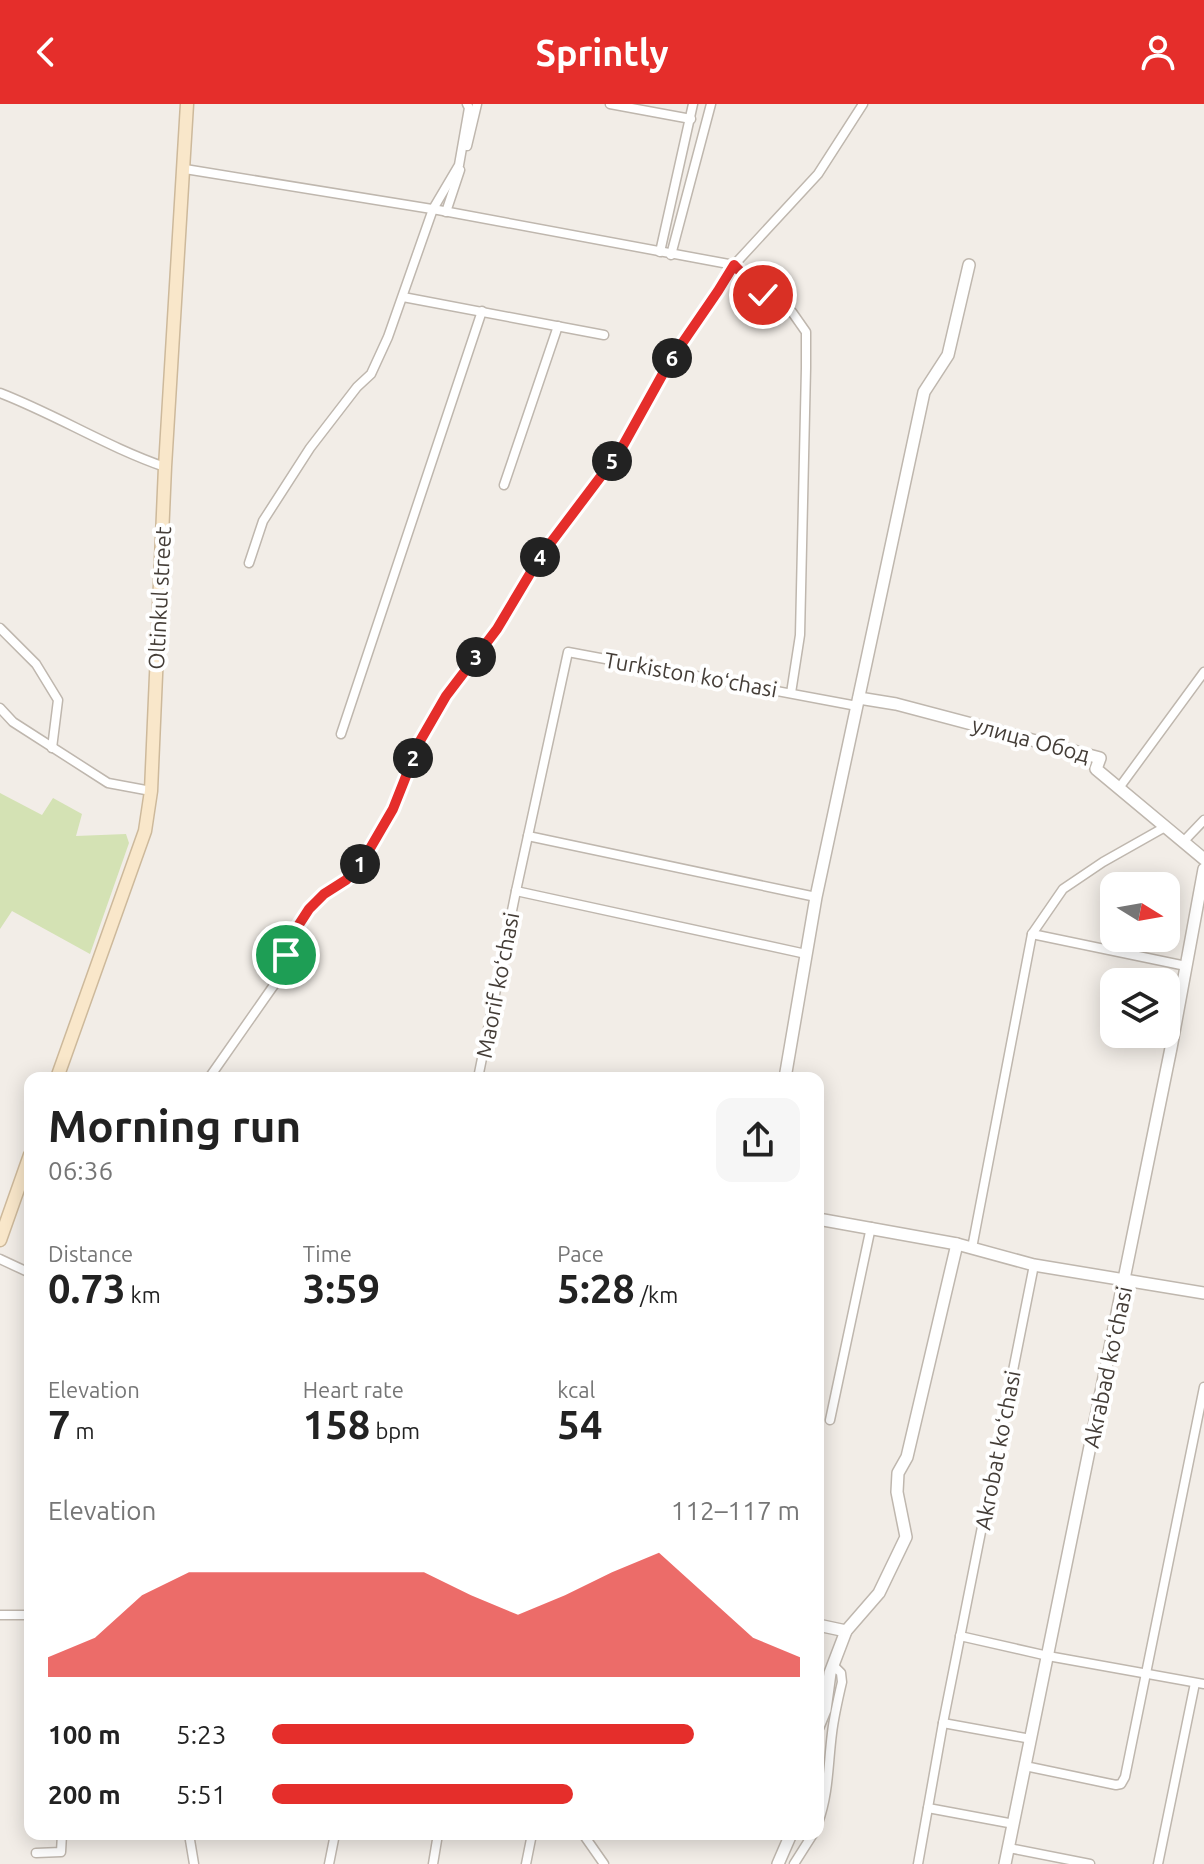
<!DOCTYPE html>
<meta charset="utf-8">
<style>
:root{--surface:#fff;--page:#f6f6f6;--text:#222;--muted:#767676;--accent:#e52e2b}
body{margin:0;font-family:Ubuntu,sans-serif;background:var(--page);color:var(--text);height:100vh;display:flex;flex-direction:column;font-size:30px;white-space:nowrap}
*{box-sizing:border-box;margin:0}
p{font-size:26px;color:var(--muted)}
.icon{flex:none;width:44px;height:44px;fill:none;stroke:currentColor;stroke-width:2;stroke-linecap:round;stroke-linejoin:round}
.map{position:relative;flex:1;overflow:hidden}
.side{position:absolute;left:24px;top:968px;width:800px;height:768px;display:flex;flex-direction:column;background:var(--surface);border-radius:16px;box-shadow:0 4px 20px #0003}
.side>*{flex:none}
.needle{width:52px;rotate:101deg}
.fabs{position:absolute;left:1100px;top:768px;display:grid;gap:16px}
.fabs a{display:grid;place-items:center;width:80px;height:80px;border-radius:16px;background:var(--surface);box-shadow:0 4px 20px #0003;font-size:40px}
.pin{position:absolute;display:grid;place-items:center;width:68px;height:68px;color:#fff;margin:-34px;border:4px solid #fff;border-radius:50%;box-shadow:0 2px 8px #0007}
.km{position:absolute;width:40px;height:40px;margin:-20px;border-radius:50%;background:#222;color:#fff;font-size:22px;line-height:40px;text-align:center}
.round{display:grid;place-items:center;flex:none;width:84px;height:84px;border-radius:16px;background:var(--page)}
.summary{display:flex;align-items:center;justify-content:space-between;height:136px;padding:0 24px}
h1{font-size:44px;font-weight:600;line-height:60px}
.figures{display:grid;grid-template-columns:repeat(3,1fr);gap:12px;height:136px;padding:8px 24px}
.figures div{display:grid;align-content:center}
.figures b{font-size:40px;font-weight:600}
.figures small{font-size:22px;font-weight:400}
.figures p{font-size:22px}
.chart{height:224px;padding:16px 24px}
.chart p{display:flex;justify-content:space-between}
.chart svg{width:100%;height:144px;margin-top:8px;fill:var(--accent);opacity:.7}
ul{padding:0 24px;list-style:none;font-size:26px}
li{display:grid;grid-template-columns:128px 96px 1fr;align-items:center;height:60px}
li i{height:20px;border-radius:10px;background:var(--accent)}
header{display:flex;justify-content:space-between;align-items:center;height:104px;padding:0 24px;background:var(--accent);color:#fff;font-size:36px;font-weight:600}
.map>svg:first-child{display:block}
.green{fill:#d4e2b4}
.lines{fill:none;stroke-linecap:round;stroke-linejoin:round}
.minor-casing{stroke:#bfb7ae;stroke-width:11}
.tertiary-casing{stroke:#bfb7ae;stroke-width:14}
.secondary-casing{stroke:#cdb99b;stroke-width:15}
.minor{stroke:#fff;stroke-width:8}
.tertiary{stroke:#fff;stroke-width:11}
.secondary{stroke:#f9e7ca;stroke-width:12}
.route-casing{stroke:#fff;stroke-width:16}
.route{stroke:#e52e2b;stroke-width:10}
.labels{text-anchor:middle;dominant-baseline:central;stroke-width:8;stroke-linejoin:round;paint-order:stroke}
.street-label{font-size:22px;fill:#443d37;stroke:#fff}
</style>
<header><svg class="icon" aria-label="back" viewBox="0 0 24 24"><path d="M15 5l-7 7 7 7"/></svg>Sprintly<svg class="icon" aria-label="person" viewBox="0 0 24 24"><circle cx="12" cy="8" r="4"/><path d="M4 21q1-7 8-7t8 7"/></svg></header>
<div class="map">
<svg width="1204" height="1760" viewBox="0 0 1204 1760">
<rect width="100%" height="100%" fill="#f2ede7"/>
<path class="green" d="M0,689L42,711L53,694L82,710L76,732L126,730L129,739L90,850L12,807L0,825Z"/>
<g class="lines">
<g class="minor-casing">
<g id="minor">
<path d="M610,0L691,15"/>
<path d="M467,42L477,0"/>
<path d="M185,65L438,106L734,161L763,191L792,208L806,228V264L800,531L791,589"/>
<path d="M446,108L460,66"/>
<path d="M660,148L693,0"/>
<path d="M671,151L711,0"/>
<path d="M403,193L604,231"/>
<path d="M0,289C57,311 107,343 165,363"/>
<path d="M504,381L558,222"/>
<path d="M249,459L263,417L310,344L357,283L371,270L388,233L433,105L459,61L469,4L467,0"/>
<path d="M0,524L36,560L58,596L52,644"/>
<path d="M0,604L13,618L108,679L151,687"/>
<path d="M341,630L482,207"/>
<path d="M1119,684L1204,568"/>
<path d="M528,732L816,793"/>
<path d="M1183,738L1204,716"/>
<path d="M516,787L806,850"/>
<path d="M1032,830L1186,862"/>
<path d="M209,974L274,881L298,822L309,805L324,790L346,776L361,760L393,705L420,637L446,592L497,525L540,453L620,347L670,257L734,161L818,70L863,0"/>
<path d="M478,974L516,787L568,548L857,602"/>
<path d="M972,1144L1032,830L1063,785L1103,758L1165,723"/>
<path d="M0,1155L30,1169"/>
<path d="M830,1316L871,1123"/>
<path d="M0,1511H30"/>
<path d="M960,1532L1048,1552L1204,1580"/>
<path d="M943,1619L1031,1635"/>
<path d="M1025,1662L1116,1681L1121,1680L1125,1673L1204,1283"/>
<path d="M928,1704L1014,1720"/>
<path d="M818,1719C829,1689 828,1660 832,1629C834,1612 838,1595 842,1578L841,1569L833,1561"/>
<path d="M189,1730L194,1760"/>
<path d="M583,1730L604,1760"/>
<path d="M1009,1744L1090,1760"/>
<path d="M36,1749L61,1748L62,1730"/>
<path d="M329,1760L335,1730"/>
<path d="M433,1760L438,1730"/>
<path d="M526,1760L532,1730"/>
<path d="M794,1760L813,1730"/>
<path d="M918,1760L943,1619L1034,1161"/>
<path d="M1158,1760L1195,1579"/>
</g>
</g>
<g class="tertiary-casing">
<g id="tertiary">
<path d="M859,594L896,600L1100,654L1096,665L1204,755"/>
<path d="M785,974L816,793L924,288L948,251L969,161"/>
<path d="M818,1115L957,1140L1034,1161L1204,1189"/>
<path d="M818,1521L846,1527"/>
<path d="M818,1623L825,1606L830,1569L846,1527L879,1489L906,1433L897,1388L898,1369L907,1353L957,1140"/>
<path d="M778,1760L791,1730"/>
<path d="M1005,1760L1171,944L1204,765"/>
</g>
</g>
<g class="secondary-casing">
<g id="secondary">
<path d="M57,974L145,727L151,687L165,363L187,0"/>
<path d="M0,1136L30,1051"/>
</g>
</g>
<use href="#minor" class="minor"/>
<use href="#tertiary" class="tertiary"/>
<use href="#secondary" class="secondary"/>
</g>
<g class="lines">
<g class="route-casing">
<path id="route" d="M286,851L298,822L309,805L324,790L346,776L361,760L393,705L420,637L446,592L497,525L540,453L620,347L670,257L718,187L734,161L763,191"/>
</g>
<use href="#route" class="route"/>
</g>
<g class="labels">
<g class="street-label">
<text transform="translate(159 494) rotate(-87)">Oltinkul street</text>
<text transform="translate(691 570) rotate(10)">Turkiston koʻchasi</text>
<text transform="translate(1031 635) rotate(15)">улица Обод</text>
<text transform="translate(497 881) rotate(-79)">Maorif koʻchasi</text>
<text transform="translate(1107 1263) rotate(-78)">Akrabad koʻchasi</text>
<text transform="translate(997 1346) rotate(-79)">Akrobat koʻchasi</text>
</g>
</g>
</svg>
<div class="fabs">
<a><svg class="needle" viewBox="-14 -14 28 28"><path d="M0-13l5 13h-10z" fill="#e53935"/><path d="M0 13l5-13h-10z" fill="#767676"/></svg></a>
<a><svg class="icon" aria-label="layers" viewBox="0 0 24 24"><path d="M12 4l9 5-9 5-9-5zM3 14l9 5 9-5"/></svg></a>
</div>
<div class="pin" style="left:286px;top:851px;background:#1e9e55"><svg class="icon" aria-label="arrive" viewBox="0 0 24 24"><path d="M6 21V4h12l-3 4 3 4H6"/></svg></div>
<div class="pin" style="left:763px;top:191px;background:#d93025"><svg class="icon" aria-label="check" viewBox="0 0 24 24"><path d="M5 12l5 5 9-10"/></svg></div>
<b class="km" style="left:360px;top:760px">1</b>
<b class="km" style="left:413px;top:654px">2</b>
<b class="km" style="left:476px;top:553px">3</b>
<b class="km" style="left:540px;top:453px">4</b>
<b class="km" style="left:612px;top:357px">5</b>
<b class="km" style="left:672px;top:254px">6</b>
<section class="side">
<div class="summary"><div><h1>Morning run</h1><p>06:36</p></div><a class="round"><svg class="icon" aria-label="share" viewBox="0 0 24 24"><path d="M12 15V3M7 8l5-5 5 5M5 13v7h14v-7"/></svg></a></div>
<div class="figures">
<div><p>Distance</p><b>0.73<small> km</small></b></div>
<div><p>Time</p><b>3:59</b></div>
<div><p>Pace</p><b>5:28<small> /km</small></b></div>
</div>
<div class="figures">
<div><p>Elevation</p><b>7<small> m</small></b></div>
<div><p>Heart rate</p><b>158<small> bpm</small></b></div>
<div><p>kcal</p><b>54</b></div>
</div>
<div class="chart"><p><span>Elevation</span>112–117 m</p>
<svg viewBox="0 0 160 44" preserveAspectRatio="none"><path d="M0 44V38L10 32L20 19L30 12L40 12L50 12L60 12L70 12L80 12L90 19L100 25L110 19L120 12L130 6L140 19L150 32L160 38V44z"/></svg>
</div>
<ul>
<li><b>100 m</b>5:23<i style="width:80%"></i></li>
<li><b>200 m</b>5:51<i style="width:57%"></i></li>
</ul>
</section>
</div>
